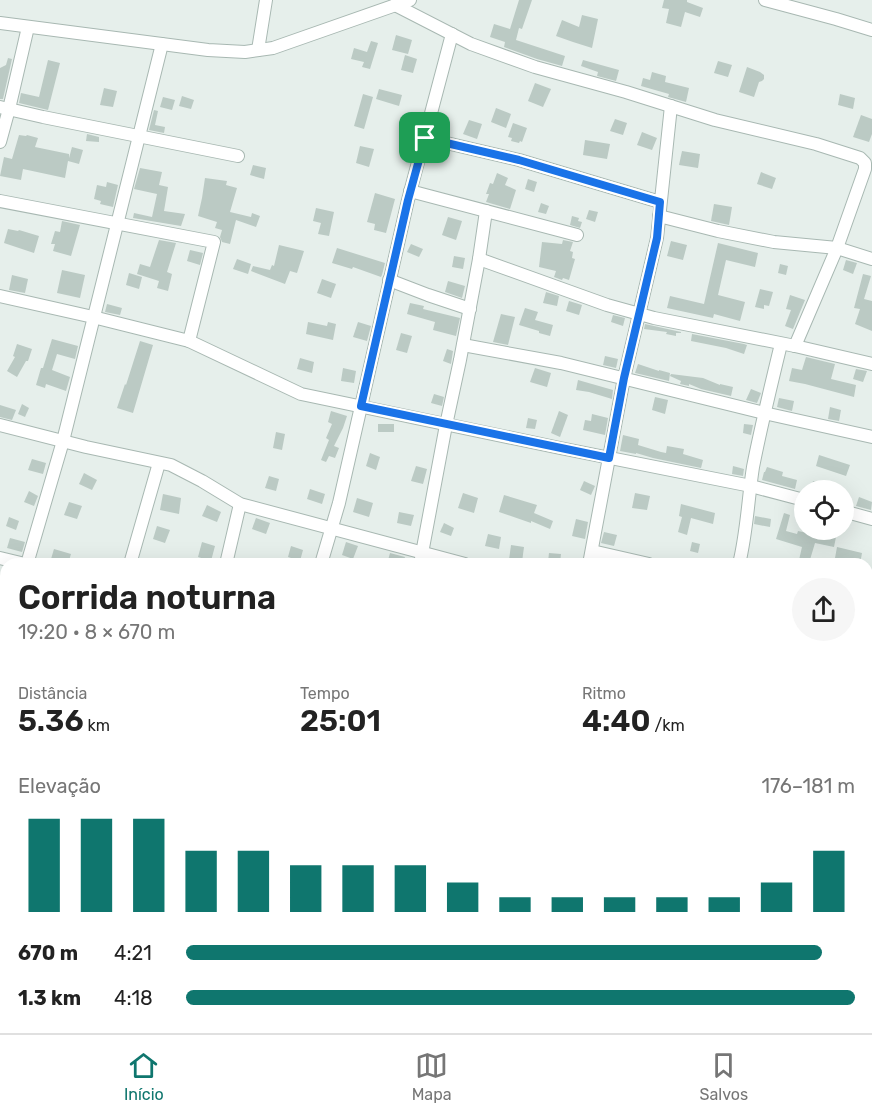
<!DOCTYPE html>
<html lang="pt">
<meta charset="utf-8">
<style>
:root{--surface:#fff;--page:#f6f6f6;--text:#222;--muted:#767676;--line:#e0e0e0;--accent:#0f766e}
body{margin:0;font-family:Rubik,sans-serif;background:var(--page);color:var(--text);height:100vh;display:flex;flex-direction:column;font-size:22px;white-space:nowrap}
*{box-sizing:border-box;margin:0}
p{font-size:20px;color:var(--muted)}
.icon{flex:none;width:33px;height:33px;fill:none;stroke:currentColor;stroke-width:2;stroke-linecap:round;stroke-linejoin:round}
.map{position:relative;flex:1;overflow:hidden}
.details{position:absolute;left:0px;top:558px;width:873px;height:476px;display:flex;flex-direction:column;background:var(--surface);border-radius:18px 18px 0 0;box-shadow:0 6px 24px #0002}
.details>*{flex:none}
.buttons{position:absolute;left:794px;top:480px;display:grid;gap:12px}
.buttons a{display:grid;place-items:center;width:60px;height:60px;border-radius:50%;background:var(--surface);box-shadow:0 6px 24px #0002;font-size:30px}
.pin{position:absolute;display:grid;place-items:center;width:51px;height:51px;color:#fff;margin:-26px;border-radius:12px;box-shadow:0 3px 9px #0006}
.round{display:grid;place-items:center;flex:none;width:63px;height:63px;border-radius:32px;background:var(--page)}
.headline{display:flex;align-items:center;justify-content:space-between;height:102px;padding:0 18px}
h1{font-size:33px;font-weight:600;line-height:45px}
.figures{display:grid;grid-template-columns:repeat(3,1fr);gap:9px;height:102px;padding:6px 18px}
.figures div{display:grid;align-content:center}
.figures b{font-size:30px;font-weight:600}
.figures small{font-size:16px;font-weight:400}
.figures p{font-size:16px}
.chart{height:168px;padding:12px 18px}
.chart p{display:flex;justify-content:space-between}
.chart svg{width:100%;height:108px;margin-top:6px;stroke:var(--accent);stroke-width:6}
ul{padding:0 18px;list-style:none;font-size:20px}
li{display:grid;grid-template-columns:96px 72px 1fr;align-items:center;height:45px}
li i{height:15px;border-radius:8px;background:var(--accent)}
.tab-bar{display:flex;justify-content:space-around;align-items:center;height:84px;border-top:2px solid var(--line);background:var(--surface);font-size:16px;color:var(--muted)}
.tab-bar a{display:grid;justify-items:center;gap:3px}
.tab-bar .current{color:var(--accent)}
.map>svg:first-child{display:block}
.building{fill:#bbcac4}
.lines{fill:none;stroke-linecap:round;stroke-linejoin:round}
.minor-casing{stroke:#a8b8b2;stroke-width:14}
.minor{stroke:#fff;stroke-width:12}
.route-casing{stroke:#fff;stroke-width:12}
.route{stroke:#1a73e8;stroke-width:8}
</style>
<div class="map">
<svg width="872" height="1033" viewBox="0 0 872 1033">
<rect width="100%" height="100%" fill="#e6efeb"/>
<g class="building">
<path d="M519,0H532L522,29L519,28L516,40L565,56L562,66L537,59L504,47L505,42L490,37L494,24L510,29Z"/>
<path d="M664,0H687V2L703,8L700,17L685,12L681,27L666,23L669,9L662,8Z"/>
<path d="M582,15L598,19L592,48L573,42L556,36L562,20L579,27Z"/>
<path d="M396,35L412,40L408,54L392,50Z"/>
<path d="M371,41L378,43L370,69L362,67L364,62L351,59L354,48L367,52Z"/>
<path d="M405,55L417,59L413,73L401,70Z"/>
<path d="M8,58L12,59L3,99H0V68L6,65Z"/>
<path d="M48,60L60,63L48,110L19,103L21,93L39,97Z"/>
<path d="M583,60L619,70L616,81L597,76L598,72L581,66Z"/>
<path d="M718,61L732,65L728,77L714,73Z"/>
<path d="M747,67L760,72L764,75V79L762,81L759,82L754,97L739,92Z"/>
<path d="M652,72L666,76L665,82L689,88L686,102L668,97L669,94L641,86L643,78L650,80Z"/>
<path d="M535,83L551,89L543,107L528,101Z"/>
<path d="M104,88L117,91L113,107L100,105Z"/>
<path d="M379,89L402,95L399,106L376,99Z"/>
<path d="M363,94L373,97L364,129L354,126Z"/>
<path d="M840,94L855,98L853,109L838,105Z"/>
<path d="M182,96L194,100L191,109L179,106Z"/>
<path d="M163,97L175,100L172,110L160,107Z"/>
<path d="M496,108L511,114L506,128L491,122Z"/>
<path d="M154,110L158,111L155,125L165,127L164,133L149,130Z"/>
<path d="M861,115L872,119V134L869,142L853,137Z"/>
<path d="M615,119L627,123L623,135L610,131Z"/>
<path d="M469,120L482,124L477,139L463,134Z"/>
<path d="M513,123L527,128L522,142L520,141L519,143L511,141L512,138L508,137Z"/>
<path d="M642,132L657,138L652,150L637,145Z"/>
<path d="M87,134L99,137V142L86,141Z"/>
<path d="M19,135L26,136L27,135L38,138L35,147L69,154V158L72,147L83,150L79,164L68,161L65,178L23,169L21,180L0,176L4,157L12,159Z"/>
<path d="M585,140L610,144L607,159L583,155Z"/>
<path d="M360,146L374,149L369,167L356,163Z"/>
<path d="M682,151L700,154L698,168L679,165Z"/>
<path d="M253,165L266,168L264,179L250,175Z"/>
<path d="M140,168L162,172L159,185L168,187L164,211L185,214L181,226L133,218L134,213L152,217L157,194L134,189Z"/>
<path d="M761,172L776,178L772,189L757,184Z"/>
<path d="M497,173L508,178L505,185L516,190L510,209L486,202L489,194H486L490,183L493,184Z"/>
<path d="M205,178L227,181L226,185L237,188L230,212L251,217L252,213L260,216L256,227L236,220L230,244L222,242L220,237L222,230L215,228L217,222L198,216L202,198Z"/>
<path d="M528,179L537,182L534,192L525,189Z"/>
<path d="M107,182L118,185L113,207L100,204L101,201L94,199L97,185L106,187Z"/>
<path d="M375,193L395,199L386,233L374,230L375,224L367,222Z"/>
<path d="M541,203L549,206L546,214L538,212Z"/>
<path d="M714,204L732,207L729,225L711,221Z"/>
<path d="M316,208L334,212L329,236L318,234L321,223L313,221Z"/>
<path d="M589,210L598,212L595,222L586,219Z"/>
<path d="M572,216L579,218L578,221L582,222L580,228L570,225Z"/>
<path d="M448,217L462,221L456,240L442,235Z"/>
<path d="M62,221L80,225L71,256L53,251L55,244H51L55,231L60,232Z"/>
<path d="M8,229L18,231L19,230L39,236L34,253L4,243Z"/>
<path d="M159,240L176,243L167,272L172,274L168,291L157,288L159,281L137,274L140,264L150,267Z"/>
<path d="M563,240L573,242L570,251L573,252L572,258L575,259L569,280L563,278L562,280L554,277L556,271L539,267L542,242L562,244Z"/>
<path d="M671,241L687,245L683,260L667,256Z"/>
<path d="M718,243L758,253L755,267L726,260L718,295L745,302L740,321L714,314L713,318L667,308L670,296L704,304Z"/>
<path d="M411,244L423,249L419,257L407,252Z"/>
<path d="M279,245L304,251L297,273L290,271L285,284L251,271L253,266L270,270L272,265L274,266Z"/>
<path d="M337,248L385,263L382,275L381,277L353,267L352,269L332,263Z"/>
<path d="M190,250L203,253L200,265L187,261Z"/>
<path d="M454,256L465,258L463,269L452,267Z"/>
<path d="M237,259L251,264L248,274L233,269Z"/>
<path d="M846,260L857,263L853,274L843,270Z"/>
<path d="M780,264L788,266L786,275L778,273Z"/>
<path d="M62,270L85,275L80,298L57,293Z"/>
<path d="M129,273L142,277L139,289L126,285Z"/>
<path d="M863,274L871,276L864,299L872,301V331L855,324L860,309L854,308Z"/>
<path d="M12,275L28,279L25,293L9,290Z"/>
<path d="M322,279L336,284L331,298L317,293Z"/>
<path d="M448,281L465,286L462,298L445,292Z"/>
<path d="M760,289L773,292L769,306L764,305V309L755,307Z"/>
<path d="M546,292L559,296L557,306L543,303Z"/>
<path d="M790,295L805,300L793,329L785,326L791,310L786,309Z"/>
<path d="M569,301L582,305L579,315L566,311Z"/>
<path d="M410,303L424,306L423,309L460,318L456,336L433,330L435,322L407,314Z"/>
<path d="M107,304L122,308L120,315L105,312Z"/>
<path d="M525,308L538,312L535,320L553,325L550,336L539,333V331L519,325Z"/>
<path d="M501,314L515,317L508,345L493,342Z"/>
<path d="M613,315L625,318L623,326L611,322Z"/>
<path d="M308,322L327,326L328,322L336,324L333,340L306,334Z"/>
<path d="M358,322L371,326L367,341L353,337Z"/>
<path d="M645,324L681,332V333H676V336L666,334L667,332L644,329Z"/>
<path d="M401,333L412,336L407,353L396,350Z"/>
<path d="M692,334L744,344L747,345L744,354L726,348L691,341Z"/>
<path d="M52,339L78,346L75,359L57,354L52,370L70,377L66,391L46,384L45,388L36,385L41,368H43Z"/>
<path d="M140,341L153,345L133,413L117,408L125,384L126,385Z"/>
<path d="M17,344L32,349L28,361H26L17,377L7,371L15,357L13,356Z"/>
<path d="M447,349L453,351L451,364L443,361Z"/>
<path d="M605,356L618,359L616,368L603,365Z"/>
<path d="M806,357L835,364L831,379L856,385L854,397L805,384L789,381L792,368L802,370Z"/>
<path d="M300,358L314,362L312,373L297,369Z"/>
<path d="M638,364L659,371V370L670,373L669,381L635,373Z"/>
<path d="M343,368L356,371L354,383L341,381Z"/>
<path d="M535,368L551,373L547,387L530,382Z"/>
<path d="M856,369L867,371L863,382L853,379Z"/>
<path d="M671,374L703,378L720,385V384L733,387L731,396L701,389L689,384V386L680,384L681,381L670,376Z"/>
<path d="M578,380L613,390L612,399L589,392L576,390Z"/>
<path d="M751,389L761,393L757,403L746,400Z"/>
<path d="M434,394L444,397L442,406L431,403Z"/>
<path d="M655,397L668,400L665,414L652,410Z"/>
<path d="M779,398L794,401L792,411L777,407Z"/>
<path d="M22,404L29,408L25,417L18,414Z"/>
<path d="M0,405L16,410L12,420L0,417Z"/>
<path d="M830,407L841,410L839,421L828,419Z"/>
<path d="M331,411L347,416L343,428L334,446L339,448L335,458L329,456L326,462L321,460L329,440L326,438L332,424L328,422Z"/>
<path d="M559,411L568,415L560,437L551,433Z"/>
<path d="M592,414L608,418L605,435L583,430L585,420L591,421Z"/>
<path d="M528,418L537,420L535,429L526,428Z"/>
<rect x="378" y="424" width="16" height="8"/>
<path d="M744,424L753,425L751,435L743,433Z"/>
<path d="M276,432L285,434L282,450L273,448Z"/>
<path d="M623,435L639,439L638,445L661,452L666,453L667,446L684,449L683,454L703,460L701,468L653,458L636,453V454L620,451Z"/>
<path d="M370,453L380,457L376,470L366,466Z"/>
<path d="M819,455L850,465L846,476L816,466Z"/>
<path d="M32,459L46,463L43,474L28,470Z"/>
<path d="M416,466L427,469L423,484L411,481Z"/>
<path d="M733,466L744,469L743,476L732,474Z"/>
<path d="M767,467L783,472L782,476L797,480L795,489L762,480L764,472H765Z"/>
<path d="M84,473L97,480L92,490L79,484Z"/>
<path d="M269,476L279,479L276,491L265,488Z"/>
<path d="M584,481L595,486L591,495L580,490Z"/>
<path d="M813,481L838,489V490H810Z"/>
<path d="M310,489L325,494L322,504L307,499Z"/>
<path d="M29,491L38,496L34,506L24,502Z"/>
<path d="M463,493L478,498L474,513L458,508Z"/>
<path d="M635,493L650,496L647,510L632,508Z"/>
<path d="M163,494L181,498L179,514L160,510Z"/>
<path d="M504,495L537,505L534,513L553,521L550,529L531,521V523L499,512Z"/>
<path d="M859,497L872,502L871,510L856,506Z"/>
<path d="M357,498L373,503L369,517L353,512Z"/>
<path d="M69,502L82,506L77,519L64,515Z"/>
<path d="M681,504L715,513L713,524L691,518L687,535L678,532L682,517L679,516Z"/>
<path d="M207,505L221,512L217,522L202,516Z"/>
<path d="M399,512L414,515L411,526L397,523Z"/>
<path d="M784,513L790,515L786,531L797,534L798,531L821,536L822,534L836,537L834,547L815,543L809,563L799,560L802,547L776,539Z"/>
<path d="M755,516L771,519L770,527L754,524Z"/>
<path d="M9,517L19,521L16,530L6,526Z"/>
<path d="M256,518L270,523L266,534L252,529Z"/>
<path d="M576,519L588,522L585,539L572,536Z"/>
<path d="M444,523L454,528L451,536L440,532Z"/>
<path d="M157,526L170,530L165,543L153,539Z"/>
<path d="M604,532L617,535L614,546L601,543Z"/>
<path d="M488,534L501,537L499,549L485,546Z"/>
<path d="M10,538L25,542L22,552L7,548Z"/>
<path d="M202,542L215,546L211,561L198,557Z"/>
<path d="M346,542L358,546L353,559L342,555Z"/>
<path d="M692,542L700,544L698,553L690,551Z"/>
<path d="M511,545L524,547L522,562L509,560Z"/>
<path d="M291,546L303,550L300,561L288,557Z"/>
<path d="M837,547L862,553L860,564H845L846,561L835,558Z"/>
<path d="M54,549L71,554L68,564L51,559Z"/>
<path d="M390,553L405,557L403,564H387Z"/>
<path d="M549,553L561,554L560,563L548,562Z"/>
</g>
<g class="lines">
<g class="minor-casing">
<g id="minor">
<path d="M765,0L836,19L872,30"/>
<path d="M395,5L471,44L535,67L626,92L715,120L816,144L860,158L865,163V169L837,248L795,346"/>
<path d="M0,23L208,50L245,52L273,48L410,0"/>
<path d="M258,50L266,0"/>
<path d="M0,107L43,117L238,156"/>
<path d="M425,138L519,160L660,202"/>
<path d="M0,142L9,109L28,27"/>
<path d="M410,191L577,235"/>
<path d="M0,201L214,242L189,341L93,317L0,296"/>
<path d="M659,216L718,231L774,242L837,248L872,259"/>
<path d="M479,259L607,305L654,318L795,346L872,364"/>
<path d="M389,280L428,295L470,309"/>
<path d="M189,341L301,394L560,448L751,486L804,500"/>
<path d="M463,345L561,363L764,413L872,437"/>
<path d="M0,425L86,447L171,465L202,481L240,504L465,564"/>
<path d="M843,511L872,519"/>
<path d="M592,551L649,564"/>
<path d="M0,558L25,564"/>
<path d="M27,564L63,441L162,44"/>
<path d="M130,564L159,463"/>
<path d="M226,564L240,504"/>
<path d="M321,564L339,503L408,200L452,34"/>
<path d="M420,564L446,425L460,360L479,259L486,211"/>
<path d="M589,564L624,378L657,238L671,106"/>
<path d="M739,564C747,532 748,499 753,467C761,426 771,385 781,344"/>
<path d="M867,622L872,623"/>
<path d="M0,661L6,639"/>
<path d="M0,681L6,683"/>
<path d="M867,744L872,747"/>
<path d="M0,833L6,836"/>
<path d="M867,861L872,863"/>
<path d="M867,1008L872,995"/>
<path d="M0,1027L6,1010"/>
<path d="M351,1028L362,1033"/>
<path d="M541,1028L552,1033"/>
<path d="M127,1033L128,1028"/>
<path d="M195,1033L196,1028"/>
<path d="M282,1033L284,1028"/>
<path d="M596,1033L598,1028"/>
<path d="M857,1033L859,1028"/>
</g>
</g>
<use href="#minor" class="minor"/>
</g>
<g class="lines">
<g class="route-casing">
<path id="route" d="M425,138L519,160L660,202L657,238L624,378L609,458L361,406L408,200Z"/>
</g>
<use href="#route" class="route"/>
</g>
</svg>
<div class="buttons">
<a><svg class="icon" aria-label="locate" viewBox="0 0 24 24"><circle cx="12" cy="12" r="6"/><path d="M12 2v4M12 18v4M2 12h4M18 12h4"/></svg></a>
</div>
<div class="pin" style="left:425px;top:138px;background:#1e9e55"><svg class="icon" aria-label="arrive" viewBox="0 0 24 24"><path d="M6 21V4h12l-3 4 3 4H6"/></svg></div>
<section class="details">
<div class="headline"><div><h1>Corrida noturna</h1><p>19:20 · 8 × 670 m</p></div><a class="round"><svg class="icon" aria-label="share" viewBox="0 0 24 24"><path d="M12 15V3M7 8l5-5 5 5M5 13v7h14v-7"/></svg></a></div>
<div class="figures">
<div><p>Distância</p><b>5.36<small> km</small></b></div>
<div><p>Tempo</p><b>25:01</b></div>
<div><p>Ritmo</p><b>4:40<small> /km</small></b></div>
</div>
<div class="chart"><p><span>Elevação</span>176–181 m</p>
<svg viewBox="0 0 160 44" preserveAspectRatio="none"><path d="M5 44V6M15 44V6M25 44V6M35 44V19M45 44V19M55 44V25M65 44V25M75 44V25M85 44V32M95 44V38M105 44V38M115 44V38M125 44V38M135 44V38M145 44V32M155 44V19"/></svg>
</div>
<ul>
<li><b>670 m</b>4:21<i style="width:95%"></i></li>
<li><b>1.3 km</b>4:18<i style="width:100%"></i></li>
</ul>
</section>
</div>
<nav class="tab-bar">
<a class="current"><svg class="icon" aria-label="home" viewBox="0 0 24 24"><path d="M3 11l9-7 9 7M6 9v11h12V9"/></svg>Início</a>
<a><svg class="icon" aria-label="map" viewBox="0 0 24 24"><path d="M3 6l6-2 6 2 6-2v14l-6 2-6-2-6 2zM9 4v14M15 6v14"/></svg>Mapa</a>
<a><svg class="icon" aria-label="saved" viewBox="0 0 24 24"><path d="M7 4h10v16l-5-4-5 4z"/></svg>Salvos</a>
</nav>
